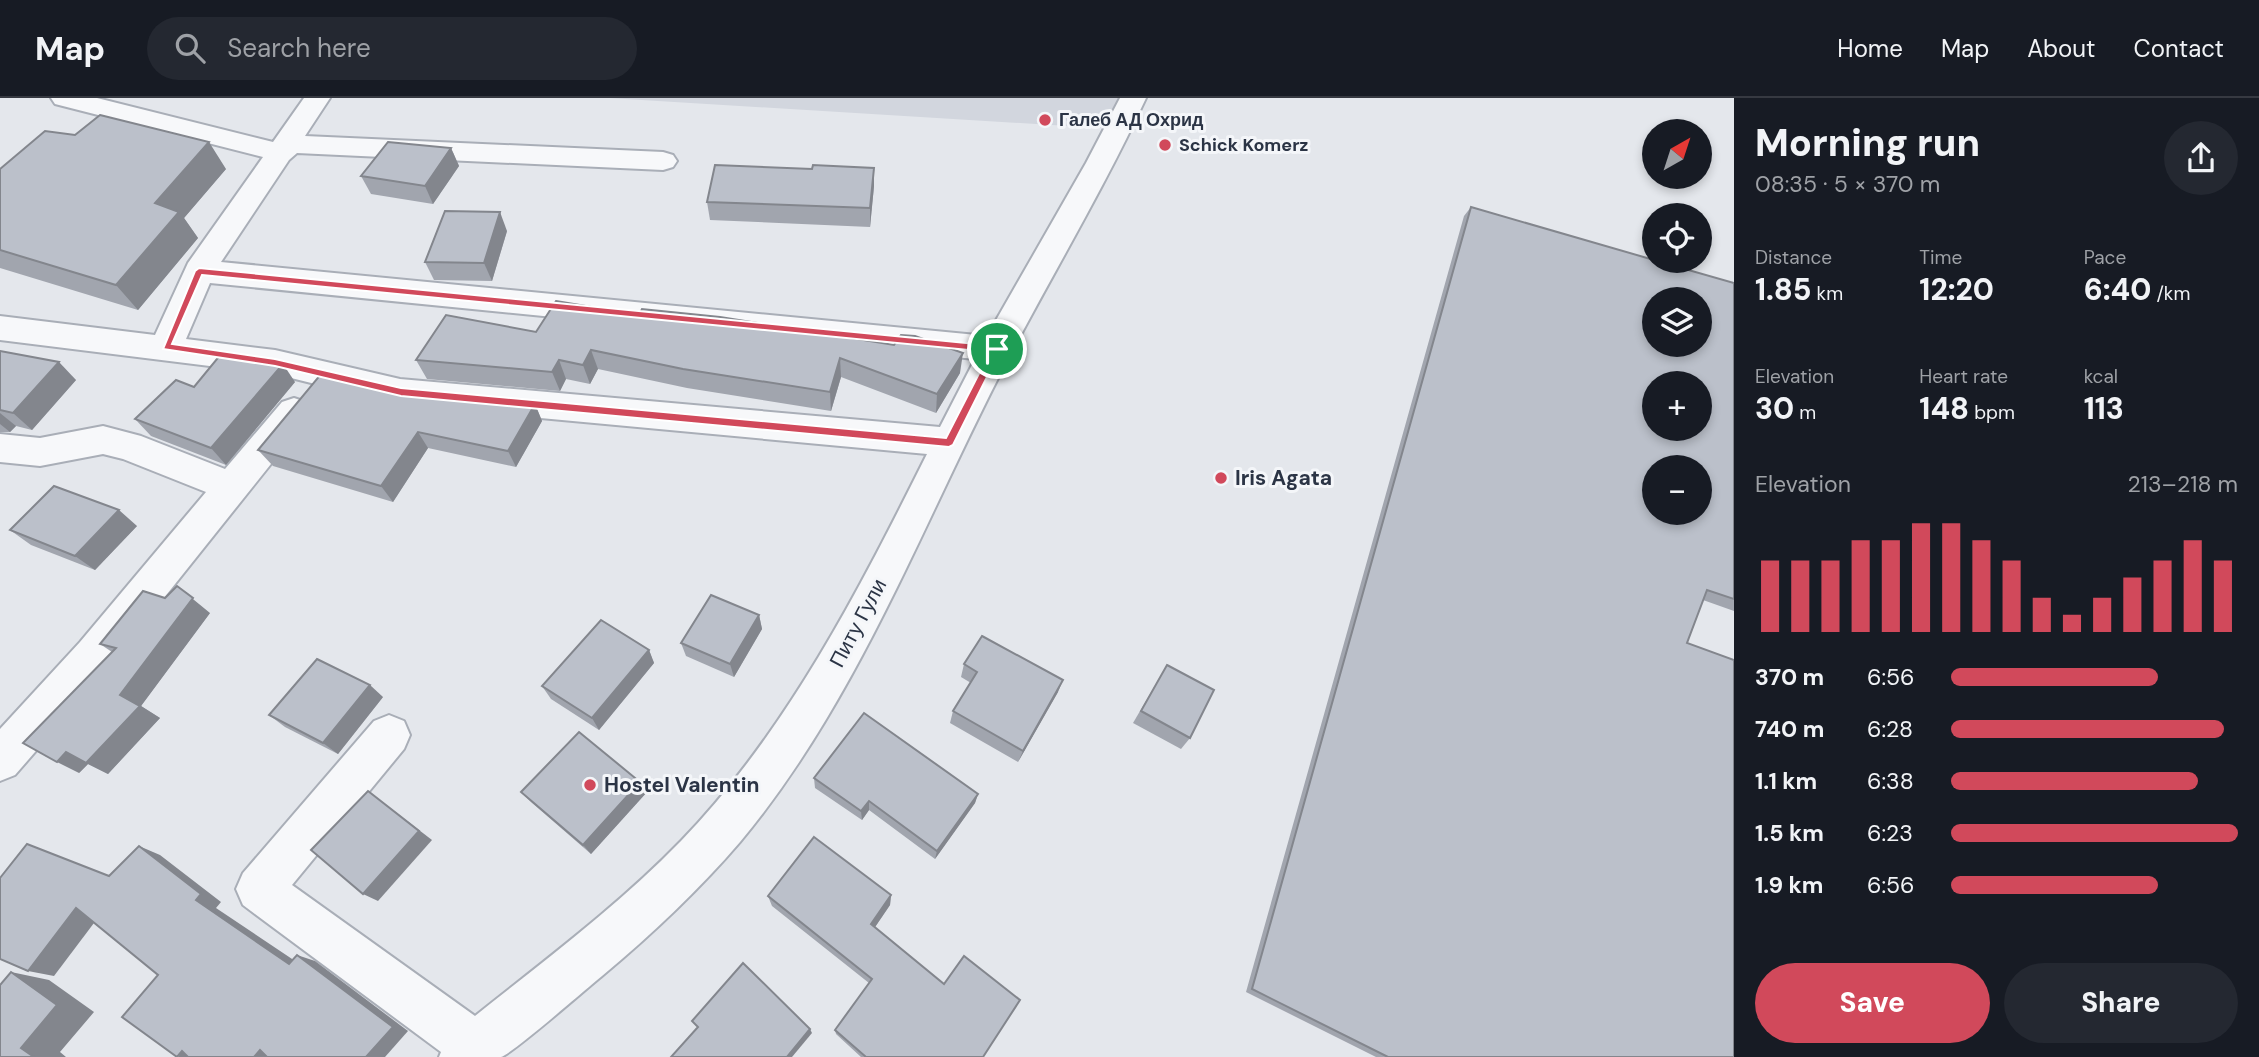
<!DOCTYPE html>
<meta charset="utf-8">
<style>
:root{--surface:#171b24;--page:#242831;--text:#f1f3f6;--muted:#9ea1a6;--line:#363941;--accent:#d1495b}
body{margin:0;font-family:"DM Sans",sans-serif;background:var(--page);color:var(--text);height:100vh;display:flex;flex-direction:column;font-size:26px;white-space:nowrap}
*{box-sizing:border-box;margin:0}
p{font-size:23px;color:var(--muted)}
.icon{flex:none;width:38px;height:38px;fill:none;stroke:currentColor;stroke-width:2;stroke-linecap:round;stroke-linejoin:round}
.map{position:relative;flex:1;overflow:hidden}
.drawer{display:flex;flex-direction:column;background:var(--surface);width:525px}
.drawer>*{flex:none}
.needle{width:46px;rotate:39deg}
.buttons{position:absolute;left:1642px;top:21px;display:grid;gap:14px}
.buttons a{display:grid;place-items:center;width:70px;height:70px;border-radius:50%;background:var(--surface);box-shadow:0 4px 10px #0003;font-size:35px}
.pin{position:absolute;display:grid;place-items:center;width:60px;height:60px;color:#fff;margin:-30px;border:4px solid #fff;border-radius:50%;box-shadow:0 2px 7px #0007}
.round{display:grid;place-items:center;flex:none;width:74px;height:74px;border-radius:37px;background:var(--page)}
.headline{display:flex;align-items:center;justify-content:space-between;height:119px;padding:0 21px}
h1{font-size:38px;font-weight:800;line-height:52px}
.metrics{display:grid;grid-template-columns:repeat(3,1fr);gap:10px;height:119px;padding:7px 21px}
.metrics div{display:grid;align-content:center}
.metrics b{font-size:30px;font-weight:800}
.metrics small{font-size:19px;font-weight:400}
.metrics p{font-size:19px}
.chart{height:196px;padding:14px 21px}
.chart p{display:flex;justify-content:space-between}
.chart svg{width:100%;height:126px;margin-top:7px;stroke:var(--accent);stroke-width:6}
.primary-button{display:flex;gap:14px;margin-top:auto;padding:14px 21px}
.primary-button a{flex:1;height:80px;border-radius:42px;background:var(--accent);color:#fff;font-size:28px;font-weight:800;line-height:80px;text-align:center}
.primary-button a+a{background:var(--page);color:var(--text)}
ul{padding:0 21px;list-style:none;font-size:23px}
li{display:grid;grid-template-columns:112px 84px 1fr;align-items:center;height:52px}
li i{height:18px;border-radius:9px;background:var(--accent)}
header{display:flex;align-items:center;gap:42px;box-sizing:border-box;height:98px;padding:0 35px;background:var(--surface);border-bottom:2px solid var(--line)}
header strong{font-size:33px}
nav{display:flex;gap:38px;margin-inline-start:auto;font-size:24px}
.search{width:490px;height:63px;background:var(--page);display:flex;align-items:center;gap:18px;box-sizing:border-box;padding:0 24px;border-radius:38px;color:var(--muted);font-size:26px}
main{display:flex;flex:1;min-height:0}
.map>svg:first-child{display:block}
.built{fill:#d2d6de}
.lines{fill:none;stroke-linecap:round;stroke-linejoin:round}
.minor-casing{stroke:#a9aeb7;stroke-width:4}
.minor{fill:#f7f8fa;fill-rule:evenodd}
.wall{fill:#a1a5ae}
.shaded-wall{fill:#83868d}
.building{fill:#bbc0ca;stroke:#83868d;stroke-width:2;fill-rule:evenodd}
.route{fill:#d1495b;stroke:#fff;stroke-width:2;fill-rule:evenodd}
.poi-dot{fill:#d1495b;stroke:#f4f6f9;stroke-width:2.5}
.labels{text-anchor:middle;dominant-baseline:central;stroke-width:6;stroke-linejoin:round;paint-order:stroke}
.far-poi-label{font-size:18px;font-weight:bold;fill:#2b3445;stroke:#f4f6f9;text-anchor:start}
.poi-label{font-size:21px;font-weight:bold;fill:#2b3445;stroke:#f4f6f9;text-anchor:start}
.street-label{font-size:21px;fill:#2b3445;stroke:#f4f6f9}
</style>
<header>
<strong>Map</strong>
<div class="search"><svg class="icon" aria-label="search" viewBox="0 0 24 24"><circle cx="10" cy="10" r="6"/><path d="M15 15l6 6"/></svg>Search here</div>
<nav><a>Home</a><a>Map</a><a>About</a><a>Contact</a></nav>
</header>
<main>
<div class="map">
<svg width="1734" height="959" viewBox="0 0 1734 959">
<rect width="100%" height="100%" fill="#e4e7ec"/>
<path class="built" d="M609,0H1133L1117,31Z"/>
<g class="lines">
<g class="minor-casing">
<g id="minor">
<path d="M51,0H97L273,44L304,0H330L305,38L663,54L673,57L677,63L673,69L663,72L297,55L289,62L221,164L987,238L1086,65L1120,0H1146C1105,88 1055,172 1010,257C924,421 860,600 740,744C698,793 651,837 602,878C587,890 512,956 501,959C482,959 458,959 439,959L441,954L243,807L236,791L243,775L374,623L389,617L404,623L410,637L404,651L292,787L475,918C545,862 618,808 681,743C788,632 859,492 927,356L400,307L275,276L0,242V218L155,237L188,165L263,59L55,6ZM210,185L975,261L940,329L400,281L275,252L186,241Z"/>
<path d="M294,300L306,304L311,313L306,322L108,570L15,677L0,683V631L80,544L206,394L123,361L103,356L40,368L0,364V336L40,340L103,328L141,338L225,371L282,304Z"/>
</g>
</g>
<use href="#minor" class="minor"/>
</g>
<g class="wall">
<path d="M451,50L459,68L433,106L371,96L361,78Z"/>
<path d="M874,70V88L870,129L710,122L707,104Z"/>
<path d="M0,71H226L184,120L198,140L138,212L0,170Z"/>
<path d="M1471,109L1734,185V513L1703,502L1687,545L1734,959H1376L1246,894L1464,118Z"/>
<path d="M507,133L492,183L434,182L425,164Z"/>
<path d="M639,217L960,275L936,315L841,279L831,313L687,290L598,271L590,286L566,281L560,293L427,281L416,262L536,234Z"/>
<path d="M0,253L76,282L32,332L16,328L10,334H0Z"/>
<path d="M295,284L226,367L151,338L135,321L194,289Z"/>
<path d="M389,293L535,306L542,323L516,369L428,350L393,404L273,368L258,352Z"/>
<path d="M137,428L95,472L31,447L10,432Z"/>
<path d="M210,515L141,608L160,620L108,676L88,666L79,675L112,554L100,546Z"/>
<path d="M759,517L762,531L734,579L686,558L681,545Z"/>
<path d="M649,552L654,565L599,632L551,601L542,588Z"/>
<path d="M964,566L1058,594L1018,664L950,625L953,613L971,585L961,579Z"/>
<path d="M1167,567L1190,640L1181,651L1133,625Z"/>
<path d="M383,599L338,656L285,629L269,617Z"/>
<path d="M814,680L978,696L975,705L935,761L869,712L862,722L815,690Z"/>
<path d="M521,694H647L591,756L531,704Z"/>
<path d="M891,797L890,807L875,829L983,959H861L836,936L835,932L869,885L772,808L768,798Z"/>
</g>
<g class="shaded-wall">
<path d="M209,44L226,71L184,120L198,140L138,212L116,187L155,105Z"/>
<path d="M451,50L459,68L433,106L425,88Z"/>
<path d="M874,70V88L870,129V110Z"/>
<path d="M500,114L507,133L492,183L484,165Z"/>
<path d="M591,252L598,271L590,286L583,267Z"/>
<path d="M963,255L960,275L936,315L937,296Z"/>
<path d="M840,260L841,279L831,313L830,294Z"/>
<path d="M559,262L566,281L560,293L552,274Z"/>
<path d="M59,264L76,282L32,332L13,315Z"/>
<path d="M283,266L295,284L226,367L211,350Z"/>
<path d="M535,306L542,323L516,369L508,353Z"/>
<path d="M0,315L16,328L10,334L0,326Z"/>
<path d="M418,334L428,350L393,404L381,388Z"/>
<path d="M119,412L137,428L95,472L75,458Z"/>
<path d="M177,488L210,515L141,608L160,620L108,676L88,666L79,675L57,664L120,597Z"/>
<path d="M759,517L762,531L734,579L730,566Z"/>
<path d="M649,552L654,565L599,632L592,620Z"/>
<path d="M1063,582L1058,594L1018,664L1023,653Z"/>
<path d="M370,587L383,599L338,656L323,645Z"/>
<path d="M640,684L647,694L591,756L583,747Z"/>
<path d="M368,693L432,742L378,803L363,796Z"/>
<path d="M978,696L975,705L935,761L937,753Z"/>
<path d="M869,703V712L862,722L861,713Z"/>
<path d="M139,748L160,757L221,804L216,810L307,871L289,866L196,802Z"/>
<path d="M891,797L890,807L871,835V826Z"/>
<path d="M76,810L100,817L54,878L28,873Z"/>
<path d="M297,857L315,863L408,933L385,959H366Z"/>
<path d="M11,874L49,882L94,914L60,954L66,959H34L21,950Z"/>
<path d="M810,931L812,935L792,959H787Z"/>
<path d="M260,952L276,959H254Z"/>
<path d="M182,953L202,959H178Z"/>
</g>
<g class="building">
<path d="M100,17L209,44L155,105L179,114L116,187L0,152V71L45,33L75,37Z"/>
<path d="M388,44L451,50L425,88L361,78Z"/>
<path d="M715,67L812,71L813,67L874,70L870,110L707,104Z"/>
<path d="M1471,109L1654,162V163H1657L1734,185V501L1707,492L1687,545L1734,562V959H1388L1252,891ZM1654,201H1699V247H1654ZM1654,285H1699V331H1654ZM1654,369H1699V415H1654Z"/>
<path d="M445,113L500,114L484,165L425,164Z"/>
<path d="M556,203L639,217L642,211L720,219L894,247L901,237L915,238L963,255L937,296L840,260L830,294L683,271L591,252L583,267L559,262L552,274L416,262L446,217L536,234Z"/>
<path d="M0,253L59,264L13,315L0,312Z"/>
<path d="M221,256L283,266L211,350L135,321L176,282L194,289Z"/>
<path d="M321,276L389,293L535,306L508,353L418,334L381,388L258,352Z"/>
<path d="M54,388L119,412L75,458L10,432Z"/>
<path d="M177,488L193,500L120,597L140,608L86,665L66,654L57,664L23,645L116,550L100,546L143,493L165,500Z"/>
<path d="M711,497L759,517L730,566L681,545Z"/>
<path d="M601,522L649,552L592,620L542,588Z"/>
<path d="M982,538L1063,582L1023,653L953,613L977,574L964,566Z"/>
<path d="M317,561L370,587L323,645L269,617Z"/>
<path d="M1167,567L1214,592L1190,640L1141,613Z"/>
<path d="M864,615L978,696L937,753L869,703L861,713L814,680Z"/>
<path d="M579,634L640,684L583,747L521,694Z"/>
<path d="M368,693L419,733L363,796L311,752Z"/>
<path d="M814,739L891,797L871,826L944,886L964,858L1020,902L983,959H866L835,932L872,881L768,798Z"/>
<path d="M27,746L109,778L139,748L201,796L196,802L289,866L297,857L393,929L366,959H267L260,952L254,959H188L182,953L177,959L122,919L158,877L76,810L28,873L0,861V780Z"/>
<path d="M743,865L810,931L787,959H671L698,929L692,923Z"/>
<path d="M11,874L57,907L21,950L34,959H0V887Z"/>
</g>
<path class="route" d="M199,170L997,248L1001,251L953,347L949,349L401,298L275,268L163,251L195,173ZM202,177L990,254L946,340L401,290L275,261L172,246Z"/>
<g class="poi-dot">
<circle cx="1045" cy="22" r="7"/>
<circle cx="1165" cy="47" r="7"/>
<circle cx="1221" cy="380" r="7"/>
<circle cx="590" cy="687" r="7"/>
</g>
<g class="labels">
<g class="far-poi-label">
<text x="1059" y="22">Галеб АД Охрид</text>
<text x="1179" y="47">Schick Komerz</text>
</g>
<g class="poi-label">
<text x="1235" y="380">Iris Agata</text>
<text x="604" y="687">Hostel Valentin</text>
</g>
<g class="street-label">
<text transform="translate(858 525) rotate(-62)">Питу Гули</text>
</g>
</g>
</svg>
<div class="buttons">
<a><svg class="needle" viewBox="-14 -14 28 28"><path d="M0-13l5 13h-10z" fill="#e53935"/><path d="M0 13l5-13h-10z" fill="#9ea1a6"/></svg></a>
<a><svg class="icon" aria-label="locate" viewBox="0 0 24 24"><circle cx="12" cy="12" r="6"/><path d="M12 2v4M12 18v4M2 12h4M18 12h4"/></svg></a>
<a><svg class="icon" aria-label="layers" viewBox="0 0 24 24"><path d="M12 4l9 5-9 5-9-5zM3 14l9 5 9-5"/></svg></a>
<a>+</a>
<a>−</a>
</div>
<div class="pin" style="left:997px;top:251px;background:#1e9e55"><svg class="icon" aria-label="arrive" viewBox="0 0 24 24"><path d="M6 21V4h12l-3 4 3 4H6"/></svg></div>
</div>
<section class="drawer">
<div class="headline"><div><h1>Morning run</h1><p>08:35 · 5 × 370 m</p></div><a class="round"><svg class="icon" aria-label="share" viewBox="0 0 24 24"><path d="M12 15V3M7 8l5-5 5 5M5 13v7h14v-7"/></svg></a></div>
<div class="metrics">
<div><p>Distance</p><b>1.85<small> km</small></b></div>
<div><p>Time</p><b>12:20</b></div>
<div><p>Pace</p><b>6:40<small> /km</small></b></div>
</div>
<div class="metrics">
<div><p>Elevation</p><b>30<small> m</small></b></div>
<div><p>Heart rate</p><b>148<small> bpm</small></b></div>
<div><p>kcal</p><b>113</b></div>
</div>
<div class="chart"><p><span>Elevation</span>213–218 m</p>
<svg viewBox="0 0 160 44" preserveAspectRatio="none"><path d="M5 44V19M15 44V19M25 44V19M35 44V12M45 44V12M55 44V6M65 44V6M75 44V12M85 44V19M95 44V32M105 44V38M115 44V32M125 44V25M135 44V19M145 44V12M155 44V19"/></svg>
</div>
<ul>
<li><b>370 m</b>6:56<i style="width:72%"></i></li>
<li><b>740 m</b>6:28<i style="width:95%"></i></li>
<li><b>1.1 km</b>6:38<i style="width:86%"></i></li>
<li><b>1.5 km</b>6:23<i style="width:100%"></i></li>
<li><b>1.9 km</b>6:56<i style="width:72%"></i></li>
</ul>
<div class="primary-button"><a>Save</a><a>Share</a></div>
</section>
</main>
